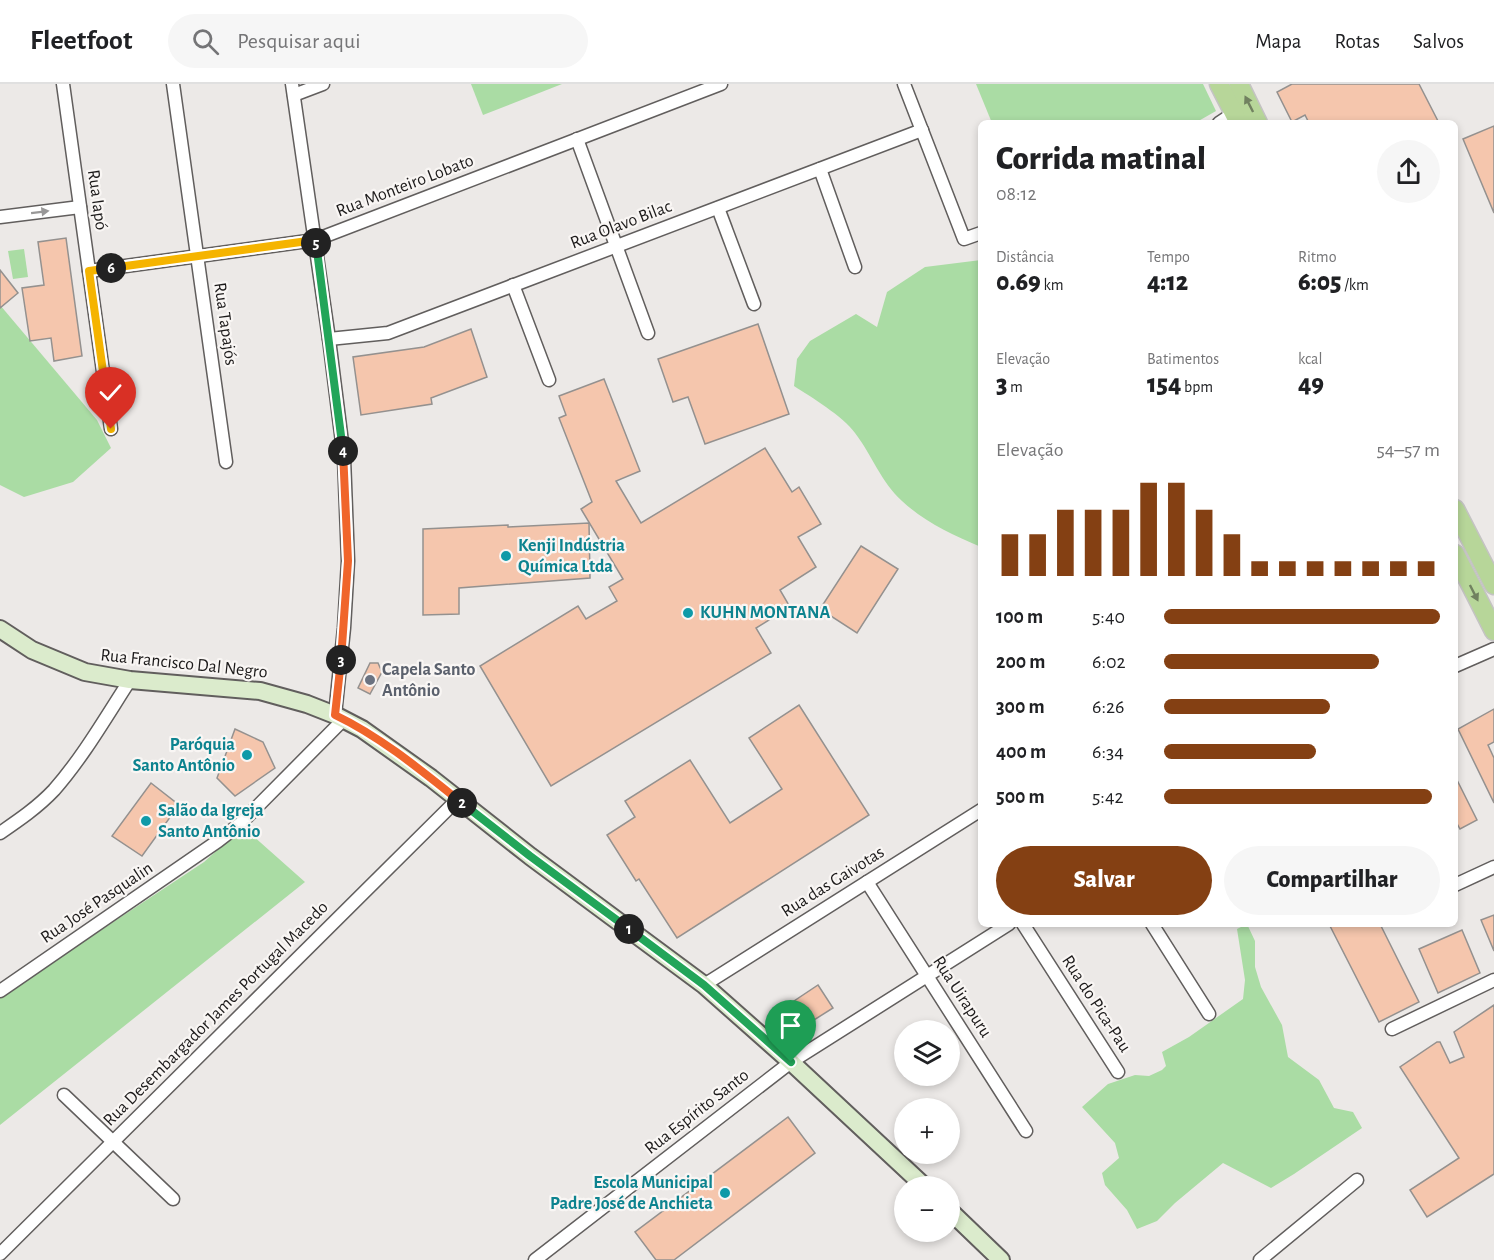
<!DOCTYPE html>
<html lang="pt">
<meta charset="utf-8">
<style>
:root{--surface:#fff;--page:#f6f6f6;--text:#202124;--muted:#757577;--line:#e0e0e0;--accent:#844013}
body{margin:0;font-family:"Alegreya Sans",sans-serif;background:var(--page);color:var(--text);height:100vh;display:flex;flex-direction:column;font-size:22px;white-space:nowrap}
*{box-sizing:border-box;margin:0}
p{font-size:20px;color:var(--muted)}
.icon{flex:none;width:33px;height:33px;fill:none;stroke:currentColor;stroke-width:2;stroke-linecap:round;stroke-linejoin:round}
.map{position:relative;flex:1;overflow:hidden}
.side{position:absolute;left:978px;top:36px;width:480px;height:807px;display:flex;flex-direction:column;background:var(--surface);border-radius:9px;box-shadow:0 3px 9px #0003}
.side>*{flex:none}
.buttons{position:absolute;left:894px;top:936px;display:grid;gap:12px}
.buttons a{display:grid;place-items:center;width:66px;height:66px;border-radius:50%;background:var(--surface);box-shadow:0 3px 9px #0003;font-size:30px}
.pin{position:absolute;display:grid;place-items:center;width:51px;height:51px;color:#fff;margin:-62px -26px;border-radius:50% 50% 50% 0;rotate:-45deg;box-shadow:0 0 6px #0007}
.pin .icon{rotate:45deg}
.km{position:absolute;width:30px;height:30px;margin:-15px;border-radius:50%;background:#222;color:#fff;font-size:16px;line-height:30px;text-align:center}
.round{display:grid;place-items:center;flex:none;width:63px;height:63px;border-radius:32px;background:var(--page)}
.overview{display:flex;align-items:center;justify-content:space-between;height:102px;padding:0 18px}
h1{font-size:33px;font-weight:800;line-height:45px}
.metrics{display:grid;grid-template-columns:repeat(3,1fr);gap:9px;height:102px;padding:6px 18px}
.metrics div{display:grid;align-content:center}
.metrics b{font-size:26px;font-weight:800}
.metrics small{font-size:16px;font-weight:400}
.metrics p{font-size:16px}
.chart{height:168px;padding:12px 18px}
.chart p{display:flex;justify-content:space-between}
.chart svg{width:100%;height:108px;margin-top:6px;stroke:var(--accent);stroke-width:6}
.button{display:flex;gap:12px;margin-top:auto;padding:12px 18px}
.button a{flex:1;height:69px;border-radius:36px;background:var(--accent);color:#fff;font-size:24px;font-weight:800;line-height:69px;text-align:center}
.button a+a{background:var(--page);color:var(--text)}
ul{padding:0 18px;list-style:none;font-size:20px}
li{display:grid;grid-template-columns:96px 72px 1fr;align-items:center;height:45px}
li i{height:15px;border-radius:8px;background:var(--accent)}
header{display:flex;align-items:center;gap:36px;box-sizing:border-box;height:84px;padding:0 30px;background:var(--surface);border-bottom:2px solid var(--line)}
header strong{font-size:28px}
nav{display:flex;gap:33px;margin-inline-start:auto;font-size:21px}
.search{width:420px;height:54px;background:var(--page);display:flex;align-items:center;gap:15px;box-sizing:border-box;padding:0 21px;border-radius:33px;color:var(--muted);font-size:22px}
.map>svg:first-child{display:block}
.green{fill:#aadca4}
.building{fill:#f5c6ad;stroke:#94918f;stroke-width:1.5}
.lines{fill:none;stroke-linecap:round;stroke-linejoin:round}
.street-casing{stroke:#615e5d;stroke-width:15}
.secondary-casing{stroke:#615e5d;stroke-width:20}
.primary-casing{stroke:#c4c3c3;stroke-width:21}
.street{stroke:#fff;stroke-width:12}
.secondary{stroke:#dbebcc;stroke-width:16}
.primary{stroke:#b7d699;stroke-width:18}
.oneway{fill:#718160}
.oneway2{fill:#999898}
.split-1-casing{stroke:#fff;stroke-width:12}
.split-2-casing{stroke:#fff;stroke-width:12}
.split-3-casing{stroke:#fff;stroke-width:12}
.split-4-casing{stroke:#fff;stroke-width:12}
.split-5-casing{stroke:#fff;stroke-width:12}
.split-6-casing{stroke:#fff;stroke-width:12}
.split-7-casing{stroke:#fff;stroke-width:12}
.split-1{stroke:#22a559;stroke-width:8}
.split-2{stroke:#22a559;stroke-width:8}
.split-3{stroke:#f0652b;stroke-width:8}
.split-4{stroke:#f0652b;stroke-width:8}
.split-5{stroke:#22a559;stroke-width:8}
.split-6{stroke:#f5b400;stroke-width:8}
.split-7{stroke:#f5b400;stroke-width:8}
.culture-dot{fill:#0f9aa8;stroke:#f9f6f4;stroke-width:2}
.worship-dot{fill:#6b7280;stroke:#f9f6f4;stroke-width:2}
.labels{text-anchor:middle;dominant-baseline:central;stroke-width:4.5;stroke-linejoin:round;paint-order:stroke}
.street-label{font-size:18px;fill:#1c1a1a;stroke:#f9f6f4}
.culture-label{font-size:18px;font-weight:bold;fill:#0d838f;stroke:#f9f6f4;text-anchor:start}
.worship-label{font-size:18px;font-weight:bold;fill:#5b616d;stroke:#f9f6f4;text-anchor:start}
</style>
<header>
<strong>Fleetfoot</strong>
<div class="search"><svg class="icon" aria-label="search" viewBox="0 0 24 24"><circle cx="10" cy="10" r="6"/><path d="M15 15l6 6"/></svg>Pesquisar aqui</div>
<nav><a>Mapa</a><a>Rotas</a><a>Salvos</a></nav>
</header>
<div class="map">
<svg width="1494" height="1176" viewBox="0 0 1494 1176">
<rect width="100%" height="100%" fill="#ece9e7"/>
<g class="green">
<path d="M471,0H562L483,31Z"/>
<path d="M976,0H1203L1216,27L1195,39H992Z"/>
<path d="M24,165L28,193L13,195L8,167Z"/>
<path d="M981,176V463C951,450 926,439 902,417C881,398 872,371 855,349C843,332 811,313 794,302L797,275L810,257L856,230L877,243L887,208L925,183Z"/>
<path d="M0,221L97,336L111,364L73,398L24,413L0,401Z"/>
<path d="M243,743L305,798L0,1041V913L204,778Z"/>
<path d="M1247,840L1255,857V883L1261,903L1282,941L1288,973L1319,996L1334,1024L1353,1028L1362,1044L1294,1090L1271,1104L1223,1079L1175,1119L1157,1137L1137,1145L1127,1126L1105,1101L1102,1089L1119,1074L1115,1059L1082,1023L1108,1000L1135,991L1149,992L1162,986L1166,982L1162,968L1189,953L1243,915L1245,896L1237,845Z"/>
</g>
<g class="building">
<path d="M1292,0H1419L1439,39H1309L1305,31L1292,38L1277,8Z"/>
<path d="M1494,42V129L1463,55Z"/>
<path d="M66,154L82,272L54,277L51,254L30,257L22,204L44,201L38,158Z"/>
<path d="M0,186L18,209L0,224Z"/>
<path d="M758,240L789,330L705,360L688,313L673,318L658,275Z"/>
<path d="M471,245L487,293L431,314L432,320L361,331L353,273L424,263Z"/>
<path d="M604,295L640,387L616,397L641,439L765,364L792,408L799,403L821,440L798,453L816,483L780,506L790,523L756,544L771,569L551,702L480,582L578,522L586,535L617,517L609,503L623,495L581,425L592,418L559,334L566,331L559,312Z"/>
<path d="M589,439L590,494L459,504V530L423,531V445L508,441V443Z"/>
<path d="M861,462L898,485L857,549L820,525Z"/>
<path d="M370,579H378L382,588L370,610L358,604Z"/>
<path d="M799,621L869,731L677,854L639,795L636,797L607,751L635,733L625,717L690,676L730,739L782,705L749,654Z"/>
<path d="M1494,625V658L1488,661L1494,674V719L1458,645Z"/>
<path d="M235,645L263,658L275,684L235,712L217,694Z"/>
<path d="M1455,692L1477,736L1460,745L1455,736Z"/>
<path d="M151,699L179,721L142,772L112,752Z"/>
<path d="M1494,831V867L1481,836Z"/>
<path d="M1329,840H1380L1419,918L1379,938Z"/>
<path d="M1462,846L1480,889L1438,909L1419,865Z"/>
<path d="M818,901L833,924L798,946L776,929Z"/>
<path d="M1494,921V1090L1427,1133L1410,1106L1459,1074L1400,983L1437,958H1440L1450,979L1464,973L1454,948Z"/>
<path d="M788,1033L815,1069L674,1176H656L635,1148Z"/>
</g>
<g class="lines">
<g class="street-casing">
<g id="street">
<path d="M63,0L111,345"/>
<path d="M173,0L226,378"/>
<path d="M292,0L329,255L344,374L348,477L344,544L335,631"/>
<path d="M904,0L964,155L981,149"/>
<path d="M294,11L323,0"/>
<path d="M1219,39L1234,29"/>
<path d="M577,55L648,249"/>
<path d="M820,85L855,183"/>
<path d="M718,124L754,220"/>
<path d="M0,133L80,123"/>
<path d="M89,187L315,156L721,0"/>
<path d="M513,201L549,296"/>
<path d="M329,255L388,249L922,46"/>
<path d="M1455,582L1494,565"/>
<path d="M0,749C19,736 38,723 54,706C83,673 106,633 130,596"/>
<path d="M867,798L1026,1047"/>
<path d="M1455,801L1494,783"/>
<path d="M1023,840L1118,988"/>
<path d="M1152,840L1209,930"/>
<path d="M704,901L981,726"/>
<path d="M0,907L218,757L240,740L344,635"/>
<path d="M1392,945L1494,896"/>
<path d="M64,1011L173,1115"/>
<path d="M0,1170L458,715"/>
<path d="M535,1176L791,978L1009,840"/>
<path d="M1260,1176L1357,1096"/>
</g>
</g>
<g class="secondary-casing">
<g id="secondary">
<path d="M0,545L32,566L85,588L130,596L260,607L307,620L335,631L362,645L431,694L530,772L704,901L791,978L924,1102"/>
<path d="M950,1127L1001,1176"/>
</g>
</g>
<g class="primary-casing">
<g id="primary">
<path d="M1219,0L1239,39"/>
<path d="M1239,0L1258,39"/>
<path d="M1455,425L1494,501"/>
<path d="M1455,470L1494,547"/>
</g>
</g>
<use href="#street" class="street"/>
<use href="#secondary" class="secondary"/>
<use href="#primary" class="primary"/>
</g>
<defs><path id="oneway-solid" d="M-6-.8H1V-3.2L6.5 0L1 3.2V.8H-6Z" transform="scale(1.5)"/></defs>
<g class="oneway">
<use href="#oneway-solid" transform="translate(1249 20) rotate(-117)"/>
<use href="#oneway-solid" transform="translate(1474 509) rotate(63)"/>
</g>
<use class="oneway2" href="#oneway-solid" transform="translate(40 128) rotate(-7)"/>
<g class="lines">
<g class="split-1-casing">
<path id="split-1" d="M629,845L704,901L791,978"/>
</g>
<g class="split-2-casing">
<path id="split-2" d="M462,719L530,772L629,845"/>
</g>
<g class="split-3-casing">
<path id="split-3" d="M341,576L335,631C381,653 422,687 462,719"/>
</g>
<g class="split-4-casing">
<path id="split-4" d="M341,576L348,477L343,367"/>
</g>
<g class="split-5-casing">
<path id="split-5" d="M316,159L343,367"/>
</g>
<g class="split-6-casing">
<path id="split-6" d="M111,184L315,156L316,159"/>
</g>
<g class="split-7-casing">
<path id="split-7" d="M111,184L89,187L111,345"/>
</g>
<use href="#split-1" class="split-1"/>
<use href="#split-2" class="split-2"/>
<use href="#split-3" class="split-3"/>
<use href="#split-4" class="split-4"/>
<use href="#split-5" class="split-5"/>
<use href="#split-6" class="split-6"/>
<use href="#split-7" class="split-7"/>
</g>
<g class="culture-dot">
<circle cx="506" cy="472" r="6"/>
<circle cx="688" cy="529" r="6"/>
<circle cx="247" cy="671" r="6"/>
<circle cx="146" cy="737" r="6"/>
<circle cx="725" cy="1109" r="6"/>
</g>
<circle class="worship-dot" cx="370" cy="596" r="6"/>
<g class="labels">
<g class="street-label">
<text transform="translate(405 102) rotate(-21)">Rua Monteiro Lobato</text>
<text transform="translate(97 116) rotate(82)">Rua Iapó</text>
<text transform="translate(621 141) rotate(-21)">Rua Olavo Bilac</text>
<text transform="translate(225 240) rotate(82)">Rua Tapajós</text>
<text transform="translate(184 580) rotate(6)">Rua Francisco Dal Negro</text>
<text transform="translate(833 798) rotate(-32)">Rua das Gaivotas</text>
<text transform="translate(97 819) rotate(-34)">Rua José Pasqualin</text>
<text transform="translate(962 913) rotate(57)">Rua Uirapuru</text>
<text transform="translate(1096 920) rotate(57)">Rua do Pica-Pau</text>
<text transform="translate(216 930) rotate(-45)">Rua Desembargador James Portugal Macedo</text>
<text transform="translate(697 1028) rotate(-38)">Rua Espírito Santo</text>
</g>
<g class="culture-label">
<text x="518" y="462">Kenji Indústria<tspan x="518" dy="21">Química Ltda</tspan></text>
<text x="700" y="529">KUHN MONTANA</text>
<text x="235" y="661" text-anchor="end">Paróquia<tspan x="235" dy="21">Santo Antônio</tspan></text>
<text x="158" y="727">Salão da Igreja<tspan x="158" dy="21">Santo Antônio</tspan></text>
<text x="713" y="1099" text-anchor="end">Escola Municipal<tspan x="713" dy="21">Padre José de Anchieta</tspan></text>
</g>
<g class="worship-label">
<text x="382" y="586">Capela Santo<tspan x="382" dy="21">Antônio</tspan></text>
</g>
</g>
</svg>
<div class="buttons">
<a><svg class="icon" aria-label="layers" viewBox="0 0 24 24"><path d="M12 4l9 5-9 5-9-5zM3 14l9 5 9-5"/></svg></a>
<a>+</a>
<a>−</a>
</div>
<div class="pin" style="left:791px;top:978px;background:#1e9e55"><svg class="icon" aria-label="arrive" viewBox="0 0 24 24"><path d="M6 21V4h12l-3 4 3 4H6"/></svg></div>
<div class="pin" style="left:111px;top:345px;background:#d93025"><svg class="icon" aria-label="check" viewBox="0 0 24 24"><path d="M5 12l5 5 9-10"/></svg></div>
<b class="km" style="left:629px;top:845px">1</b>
<b class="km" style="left:462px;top:719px">2</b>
<b class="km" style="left:341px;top:576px">3</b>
<b class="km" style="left:343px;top:367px">4</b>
<b class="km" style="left:316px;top:159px">5</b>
<b class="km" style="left:111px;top:184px">6</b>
<section class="side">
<div class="overview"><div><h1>Corrida matinal</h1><p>08:12</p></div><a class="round"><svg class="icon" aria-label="share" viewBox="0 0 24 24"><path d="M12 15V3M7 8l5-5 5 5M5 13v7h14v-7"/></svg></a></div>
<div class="metrics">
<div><p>Distância</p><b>0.69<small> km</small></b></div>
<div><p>Tempo</p><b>4:12</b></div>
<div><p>Ritmo</p><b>6:05<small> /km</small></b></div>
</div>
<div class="metrics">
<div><p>Elevação</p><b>3<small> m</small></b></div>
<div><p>Batimentos</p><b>154<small> bpm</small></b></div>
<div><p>kcal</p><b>49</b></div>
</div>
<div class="chart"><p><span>Elevação</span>54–57 m</p>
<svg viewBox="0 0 160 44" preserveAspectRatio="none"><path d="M5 44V27M15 44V27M25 44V17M35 44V17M45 44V17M55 44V6M65 44V6M75 44V17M85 44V27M95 44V38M105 44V38M115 44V38M125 44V38M135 44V38M145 44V38M155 44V38"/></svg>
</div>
<ul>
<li><b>100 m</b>5:40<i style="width:100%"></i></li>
<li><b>200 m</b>6:02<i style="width:78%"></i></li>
<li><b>300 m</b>6:26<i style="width:60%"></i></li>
<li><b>400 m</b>6:34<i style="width:55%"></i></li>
<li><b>500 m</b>5:42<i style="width:97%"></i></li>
</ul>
<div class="button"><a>Salvar</a><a>Compartilhar</a></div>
</section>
</div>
